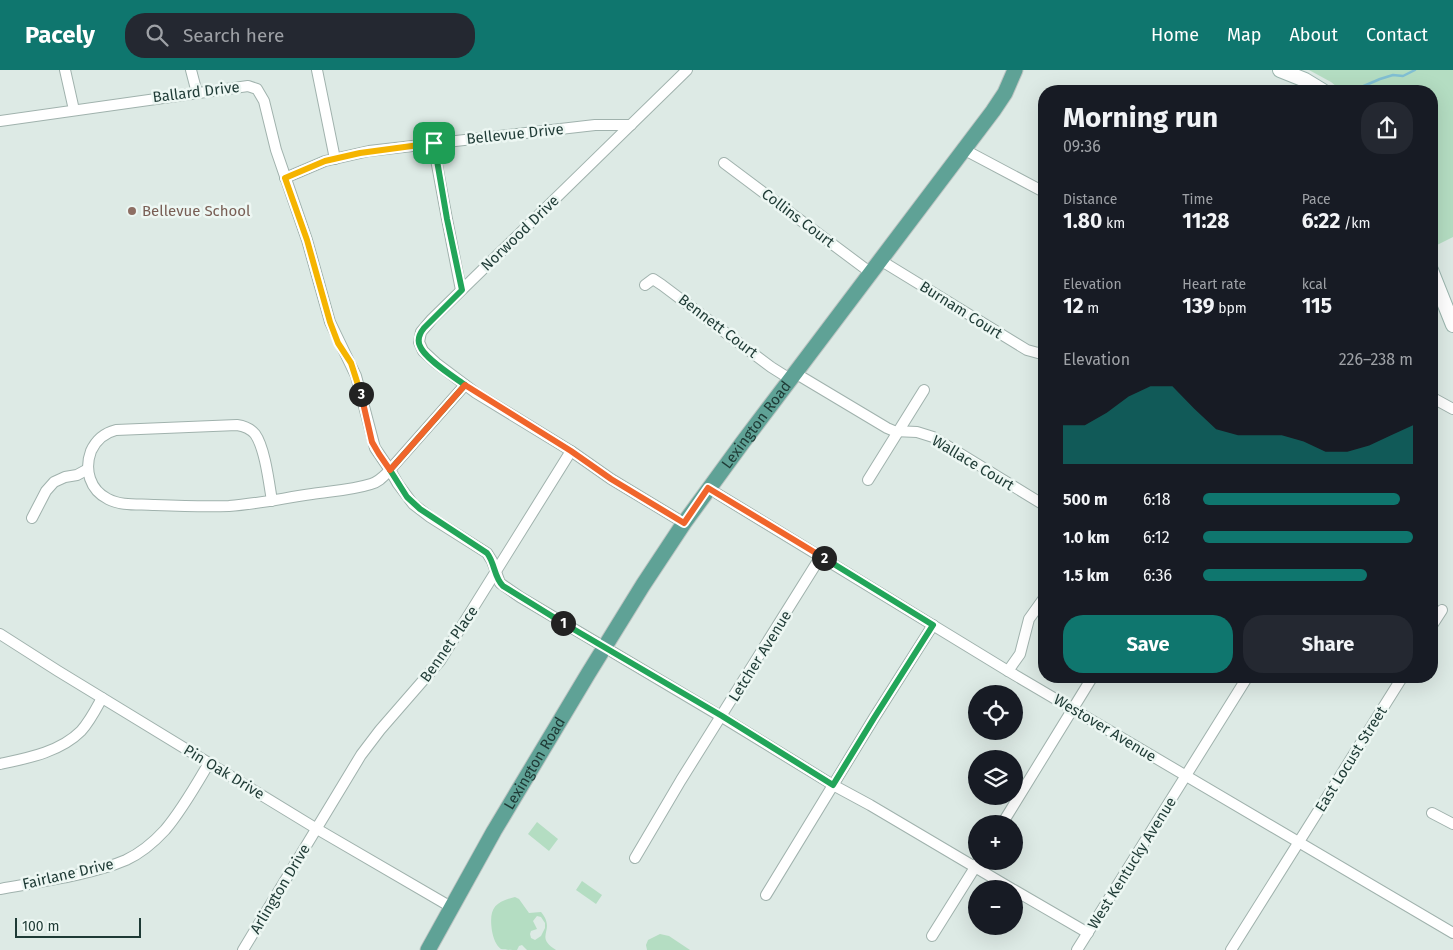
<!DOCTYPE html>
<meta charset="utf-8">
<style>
:root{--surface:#171b24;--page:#242831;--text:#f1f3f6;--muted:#9ea1a6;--accent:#0f766e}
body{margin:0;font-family:"Fira Sans",sans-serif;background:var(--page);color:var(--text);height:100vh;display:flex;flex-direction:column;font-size:19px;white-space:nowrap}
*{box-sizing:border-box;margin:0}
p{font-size:16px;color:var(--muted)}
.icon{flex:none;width:28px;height:28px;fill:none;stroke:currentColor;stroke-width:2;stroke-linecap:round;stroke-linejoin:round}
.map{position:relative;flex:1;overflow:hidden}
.drawer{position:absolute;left:1038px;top:15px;width:400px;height:598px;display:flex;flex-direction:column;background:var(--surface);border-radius:20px;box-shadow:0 5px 20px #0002}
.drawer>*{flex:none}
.controls{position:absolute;left:968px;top:615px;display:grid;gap:10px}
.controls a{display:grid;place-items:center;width:55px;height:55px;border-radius:50%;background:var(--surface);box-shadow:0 5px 20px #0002;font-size:25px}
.scale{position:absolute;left:15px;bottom:12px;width:126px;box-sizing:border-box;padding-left:5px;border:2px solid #1e3a35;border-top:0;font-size:14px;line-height:18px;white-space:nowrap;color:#1e3a35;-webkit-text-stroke:4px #edf7f3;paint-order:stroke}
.pin{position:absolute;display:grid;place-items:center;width:42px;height:42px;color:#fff;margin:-21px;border-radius:10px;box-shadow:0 2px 8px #0006}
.km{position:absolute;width:25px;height:25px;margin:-12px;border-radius:50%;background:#222;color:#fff;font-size:14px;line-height:25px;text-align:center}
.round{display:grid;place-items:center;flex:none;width:52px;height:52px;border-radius:20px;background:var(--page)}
.summary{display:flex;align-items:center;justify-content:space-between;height:85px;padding:0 25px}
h1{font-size:28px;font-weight:700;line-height:38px}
.figures{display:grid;grid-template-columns:repeat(3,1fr);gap:8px;height:85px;padding:5px 25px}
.figures div{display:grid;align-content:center}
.figures b{font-size:21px;font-weight:700}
.figures small{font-size:14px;font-weight:400}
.figures p{font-size:14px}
.chart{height:140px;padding:10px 25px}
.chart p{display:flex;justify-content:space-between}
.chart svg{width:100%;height:90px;margin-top:5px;fill:var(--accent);opacity:.7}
.button{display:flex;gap:10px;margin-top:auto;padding:10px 25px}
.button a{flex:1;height:58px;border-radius:20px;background:var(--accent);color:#fff;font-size:20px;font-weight:700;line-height:58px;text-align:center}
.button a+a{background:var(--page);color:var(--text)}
ul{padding:0 25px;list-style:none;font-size:16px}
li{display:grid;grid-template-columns:80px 60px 1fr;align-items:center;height:38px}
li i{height:12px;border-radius:6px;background:var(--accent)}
header{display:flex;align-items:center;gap:30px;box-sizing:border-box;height:70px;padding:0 25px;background:var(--accent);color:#fff}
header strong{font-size:24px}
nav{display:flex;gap:28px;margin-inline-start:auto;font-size:18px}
.search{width:350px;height:45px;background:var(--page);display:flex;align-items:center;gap:12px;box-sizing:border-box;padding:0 18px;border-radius:20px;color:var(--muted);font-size:19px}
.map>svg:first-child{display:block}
.green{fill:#b4ddc2;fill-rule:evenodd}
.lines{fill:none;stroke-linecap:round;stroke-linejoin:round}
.stream{stroke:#81bfd3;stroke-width:2.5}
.street-casing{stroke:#a0b2ad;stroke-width:12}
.secondary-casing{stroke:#9cb6af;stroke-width:16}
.primary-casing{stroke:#bcc4c2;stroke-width:17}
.street{stroke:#fff;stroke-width:10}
.secondary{stroke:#fff;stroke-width:14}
.primary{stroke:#5fa296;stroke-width:15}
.split-1-casing{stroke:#fff;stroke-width:10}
.split-2-casing{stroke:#fff;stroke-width:10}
.split-3-casing{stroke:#fff;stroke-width:10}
.split-4-casing{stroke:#fff;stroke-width:10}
.split-1{stroke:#22a559;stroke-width:6}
.split-2{stroke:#22a559;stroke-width:6}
.split-3{stroke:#f0652b;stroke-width:6}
.split-4{stroke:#f5b400;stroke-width:6}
.education-dot{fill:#8d6e63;stroke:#edf7f3;stroke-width:2}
.labels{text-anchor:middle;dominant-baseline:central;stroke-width:5;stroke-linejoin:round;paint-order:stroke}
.street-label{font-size:15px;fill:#1e3a35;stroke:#edf7f3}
.education-label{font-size:15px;fill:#785e54;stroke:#edf7f3;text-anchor:start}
</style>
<header>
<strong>Pacely</strong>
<div class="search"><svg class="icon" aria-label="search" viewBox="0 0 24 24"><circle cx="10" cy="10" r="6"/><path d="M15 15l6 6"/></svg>Search here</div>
<nav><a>Home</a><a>Map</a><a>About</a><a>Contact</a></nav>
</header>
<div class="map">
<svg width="1453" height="880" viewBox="0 0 1453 880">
<rect width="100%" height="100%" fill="#ddeae5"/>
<g class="green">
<path d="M1309,0H1453V167L1435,176L1431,167V21H1342L1331,12Z"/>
<path d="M537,752L558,769L549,781L528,764Z"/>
<path d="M582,811L602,825L596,834L576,820Z"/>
<path d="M515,827L519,829L529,843L541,842C557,861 533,866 556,880H527L522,875L519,876L517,880C512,880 505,880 501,879C496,876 493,867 492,861C489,840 493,832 515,827ZM537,846L541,847L545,853V858L541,866L535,870L531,868L530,864L531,861L537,859L533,851Z"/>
<path d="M660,864L669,866L690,880H647L646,875L648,870Z"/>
</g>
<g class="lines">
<path class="stream" d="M1352,21L1380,9L1393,5L1403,6L1415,0"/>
<g class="street-casing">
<g id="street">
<path d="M65,0L74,40"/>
<path d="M191,0L197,23"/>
<path d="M317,0L335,89"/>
<path d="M0,51L248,16L257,19L264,31L276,80L307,170L330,252L356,306L375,378L390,400L398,414L413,434L430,447L487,483L492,491L500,513L520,527L722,647L833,715L870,735L1012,819"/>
<path d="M433,73L447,149L461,220"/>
<path d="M963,79L1044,122"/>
<path d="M724,93L871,203"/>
<path d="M285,108L325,91L369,81L595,55H631"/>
<path d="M880,190L1027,280L1038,283L1044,281"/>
<path d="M645,215L653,209L662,215L771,297L790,309"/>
<path d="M795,303L887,358L894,361L917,362L933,367L1044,435"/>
<path d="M1431,327L1453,339"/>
<path d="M868,410L924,320"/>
<path d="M708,418L1008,601L1453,863"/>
<path d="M272,431C269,413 265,378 255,364C250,358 244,356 237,355L116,360C104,363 96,370 91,381C84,400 90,420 108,429C121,436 139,434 153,435C179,436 204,437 229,436C257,434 284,428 312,424C332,421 352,420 371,414C378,412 382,408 387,403L465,315"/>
<path d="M32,448L46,421L54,412L65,407L77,405L88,399"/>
<path d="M684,453L611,409L571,381L476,323L436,293L423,281L419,272L421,262L432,249L687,0"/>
<path d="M1431,557L1442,540"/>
<path d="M0,564L58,601L317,759L451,837"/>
<path d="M1008,601L1020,584L1029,549L1044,528"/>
<path d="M0,694C28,688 60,682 81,661C90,651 96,639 102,628"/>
<path d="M1432,743L1453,754"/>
<path d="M1002,754L1093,606"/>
<path d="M635,788L681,710L821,486"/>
<path d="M0,819C38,812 91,805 126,790C141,783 154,772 165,760C182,740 196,715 209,693"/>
<path d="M1014,820L1088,863"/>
<path d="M766,825L874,648L933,555"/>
<path d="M932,866L979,791"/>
<path d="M243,880L361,685L380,660L440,591L571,381"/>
<path d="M1077,880L1248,606"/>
<path d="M1231,880L1403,606"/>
</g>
</g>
<g class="secondary-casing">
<g id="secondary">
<path d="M1280,0L1305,10L1323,21"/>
<path d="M1431,200L1453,255"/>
</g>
</g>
<g class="primary-casing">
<g id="primary">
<path id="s1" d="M428,880L494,761L588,604L643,515L684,453L743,372L993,41L1005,23L1015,0"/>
</g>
</g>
<use href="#street" class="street"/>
<use href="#secondary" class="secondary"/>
<use href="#primary" class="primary"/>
</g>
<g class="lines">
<g class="split-1-casing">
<path id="split-1" d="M434,73L447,149L462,220L424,258C420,263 417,270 420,276C424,288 454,307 465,315L390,400L407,427L420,439L487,483C495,493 494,508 503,516L563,553"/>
</g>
<g class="split-2-casing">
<path id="split-2" d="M563,553L722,646L833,715L874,648L933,555L824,488"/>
</g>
<g class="split-3-casing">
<path id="split-3" d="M361,324L372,372L379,384L390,400L465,315L571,381L611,409L684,453L708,418L824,488"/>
</g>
<g class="split-4-casing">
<path id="split-4" d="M361,324L351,293L338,273L330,252L307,170L285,108L325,91L360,83L434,73"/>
</g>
<use href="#split-1" class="split-1"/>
<use href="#split-2" class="split-2"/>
<use href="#split-3" class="split-3"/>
<use href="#split-4" class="split-4"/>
</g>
<circle class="education-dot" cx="132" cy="141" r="5"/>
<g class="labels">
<g class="street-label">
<text transform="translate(196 22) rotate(-7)">Ballard Drive</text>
<text transform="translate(515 64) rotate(-6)">Bellevue Drive</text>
<text transform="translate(798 148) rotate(37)">Collins Court</text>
<text transform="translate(520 163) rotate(-44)">Norwood Drive</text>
<text transform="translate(961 240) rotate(32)">Burnam Court</text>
<text transform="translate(718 256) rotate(37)">Bennett Court</text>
<text stroke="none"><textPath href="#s1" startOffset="620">Lexington Road</textPath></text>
<text transform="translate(973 393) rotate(31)">Wallace Court</text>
<text transform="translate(449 574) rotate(-55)">Bennet Place</text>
<text transform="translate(760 586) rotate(-58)">Letcher Avenue</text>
<text transform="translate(1105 658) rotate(31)">Westover Avenue</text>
<text transform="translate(1351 689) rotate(-58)">East Locust Street</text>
<text stroke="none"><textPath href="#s1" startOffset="215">Lexington Road</textPath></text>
<text transform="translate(224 702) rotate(31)">Pin Oak Drive</text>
<text transform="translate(1132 793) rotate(-58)">West Kentucky Avenue</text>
<text transform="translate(68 804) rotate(-13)">Fairlane Drive</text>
<text transform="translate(280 819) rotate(-59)">Arlington Drive</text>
</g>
<g class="education-label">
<text x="142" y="141">Bellevue School</text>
</g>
</g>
</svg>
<div class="controls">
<a><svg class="icon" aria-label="locate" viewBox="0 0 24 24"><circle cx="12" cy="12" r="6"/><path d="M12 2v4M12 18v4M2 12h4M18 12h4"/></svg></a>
<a><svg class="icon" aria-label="layers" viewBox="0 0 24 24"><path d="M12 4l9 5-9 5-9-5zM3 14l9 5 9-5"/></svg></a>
<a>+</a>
<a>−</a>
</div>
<div class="scale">100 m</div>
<div class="pin" style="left:434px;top:73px;background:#1e9e55"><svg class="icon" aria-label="arrive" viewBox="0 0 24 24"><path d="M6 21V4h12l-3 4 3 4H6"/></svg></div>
<b class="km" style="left:563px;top:553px">1</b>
<b class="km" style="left:824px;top:488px">2</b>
<b class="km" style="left:361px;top:324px">3</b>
<section class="drawer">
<div class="summary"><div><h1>Morning run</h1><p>09:36</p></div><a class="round"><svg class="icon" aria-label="share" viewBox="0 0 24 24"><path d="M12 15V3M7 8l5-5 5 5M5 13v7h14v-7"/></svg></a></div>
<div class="figures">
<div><p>Distance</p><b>1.80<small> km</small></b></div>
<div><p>Time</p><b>11:28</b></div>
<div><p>Pace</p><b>6:22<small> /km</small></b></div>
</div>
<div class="figures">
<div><p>Elevation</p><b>12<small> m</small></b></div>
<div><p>Heart rate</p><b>139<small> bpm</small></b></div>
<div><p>kcal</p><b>115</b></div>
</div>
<div class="chart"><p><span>Elevation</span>226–238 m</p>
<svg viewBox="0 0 160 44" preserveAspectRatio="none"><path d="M0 44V25L10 25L20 19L30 11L40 6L50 6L60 17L70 27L80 30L90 30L100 30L110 33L120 38L130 38L140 35L150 30L160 25V44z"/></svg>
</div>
<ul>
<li><b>500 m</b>6:18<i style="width:94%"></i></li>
<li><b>1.0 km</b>6:12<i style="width:100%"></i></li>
<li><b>1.5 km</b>6:36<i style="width:78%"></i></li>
</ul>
<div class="button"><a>Save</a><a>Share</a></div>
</section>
</div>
